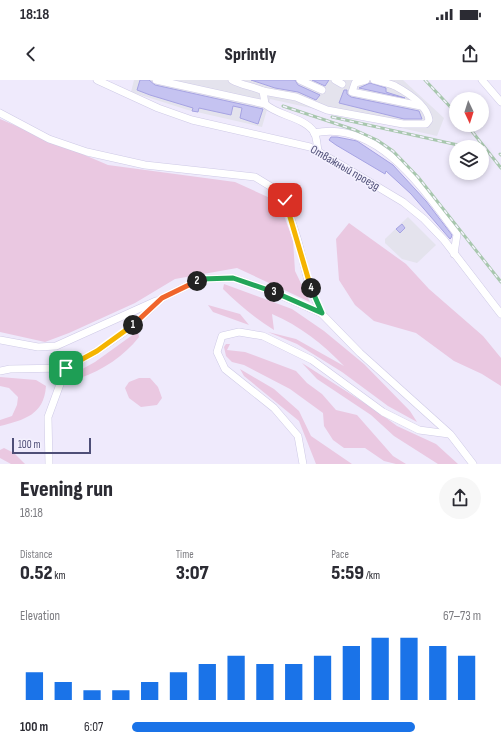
<!DOCTYPE html>
<meta charset="utf-8">
<style>
:root{--surface:#fff;--page:#f7f7f7;--text:#2b2b33;--muted:#7c7c81;--accent:#1a73e8}
body{margin:0;font-family:"Sofia Sans Condensed",sans-serif;background:var(--page);color:var(--text);height:100vh;display:flex;flex-direction:column;font-size:15px;white-space:nowrap}
*{box-sizing:border-box;margin:0}
p{font-size:13px;color:var(--muted)}
.icon{flex:none;width:22px;height:22px;fill:none;stroke:currentColor;stroke-width:2;stroke-linecap:round;stroke-linejoin:round}
.map{position:relative;height:384px;overflow:hidden}
.panel{display:flex;flex-direction:column;background:var(--surface);flex:1}
.panel>*{flex:none}
.needle{width:26px;rotate:176deg}
.controls{position:absolute;left:449px;top:12px;display:grid;gap:8px}
.controls a{display:grid;place-items:center;width:40px;height:40px;border-radius:50%;background:var(--surface);box-shadow:0 2px 6px #0003;font-size:20px}
.scale{position:absolute;left:12px;bottom:10px;width:79px;box-sizing:border-box;padding-left:4px;border:2px solid #4e4e77;border-top:0;font-size:11px;line-height:14px;white-space:nowrap;color:#4e4e77;-webkit-text-stroke:3px #f4f1fe;paint-order:stroke}
.pin{position:absolute;display:grid;place-items:center;width:34px;height:34px;color:#fff;margin:-17px;border-radius:8px;box-shadow:0 2px 6px #0006}
.km{position:absolute;width:20px;height:20px;margin:-10px;border-radius:50%;background:#222;color:#fff;font-size:11px;line-height:20px;text-align:center}
.round{display:grid;place-items:center;flex:none;width:42px;height:42px;border-radius:21px;background:var(--page)}
.headline{display:flex;align-items:center;justify-content:space-between;height:68px;padding:0 20px}
h1{font-size:22px;font-weight:800;line-height:30px}
.metrics{display:grid;grid-template-columns:repeat(3,1fr);gap:6px;height:68px;padding:4px 20px}
.metrics div{display:grid;align-content:center}
.metrics b{font-size:20px;font-weight:800}
.metrics small{font-size:11px;font-weight:400}
.metrics p{font-size:11px}
.chart{height:112px;padding:8px 20px}
.chart p{display:flex;justify-content:space-between}
.chart svg{width:100%;height:72px;margin-top:4px;stroke:var(--accent);stroke-width:6}
ul{padding:0 20px;list-style:none;font-size:13px}
li{display:grid;grid-template-columns:64px 48px 1fr;align-items:center;height:30px}
li i{height:10px;border-radius:5px;background:var(--accent)}
.status{display:flex;justify-content:space-between;align-items:center;height:28px;padding:0 20px;background:var(--surface);direction:ltr}
.status svg{height:11px;fill:currentColor}
header{display:flex;justify-content:space-between;align-items:center;height:52px;padding:0 20px;background:var(--surface);font-size:18px;font-weight:800}
.map>svg:first-child{display:block}
.industrial{fill:#e4e3ed}
.green{fill:#eac8e1}
.building{fill:#c5c3f1;stroke:#a6a3e3}
.lines{fill:none;stroke-linecap:round;stroke-linejoin:round}
.minor-casing{stroke:#cecae6;stroke-width:8}
.minor{stroke:#fff;stroke-width:7}
.rail-casing{stroke:#a8c7ae;stroke-width:3}
.rail{stroke:#f4f1fe;stroke-width:1.5;stroke-dasharray:4.5;stroke-linecap:butt}
.split-1-casing{stroke:#fff;stroke-width:8}
.split-2-casing{stroke:#fff;stroke-width:8}
.split-3-casing{stroke:#fff;stroke-width:8}
.split-4-casing{stroke:#fff;stroke-width:8}
.split-5-casing{stroke:#fff;stroke-width:8}
.split-1{stroke:#f5b400;stroke-width:5}
.split-2{stroke:#f0652b;stroke-width:5}
.split-3{stroke:#22a559;stroke-width:5}
.split-4{stroke:#22a559;stroke-width:5}
.split-5{stroke:#f5b400;stroke-width:5}
.labels{text-anchor:middle;dominant-baseline:central;stroke-width:3;stroke-linejoin:round;paint-order:stroke}
.street-label{font-size:12px;fill:#4e4e77;stroke:#f4f1fe}
</style>
<div class="status"><b>18:18</b><svg viewBox="0 0 49 12"><path d="M0 12V9h3v3zM5 12V6h3v6zM10 12V3h3v9zM15 12V0h3v12zM26 1h20v11H26zM47 4h2v5h-2z"/></svg></div>
<header><svg class="icon" aria-label="back" viewBox="0 0 24 24"><path d="M15 5l-7 7 7 7"/></svg>Sprintly<svg class="icon" aria-label="share" viewBox="0 0 24 24"><path d="M12 15V3M7 8l5-5 5 5M5 13v7h14v-7"/></svg></header>
<div class="map">
<svg width="501" height="384" viewBox="0 0 501 384">
<rect width="100%" height="100%" fill="#efeafc"/>
<g class="industrial">
<path d="M134,0H403L444,38L437,56L270,19L262,47L188,30L131,12Z"/>
<path d="M408,137L436,165L417,183L402,179L385,163V159Z"/>
</g>
<g class="green">
<path d="M0,39L108,85L235,102L279,122L293,160L295,191L310,222L237,188L175,199L135,223L69,253L45,262L0,252Z"/>
<path d="M349,143L406,184L429,209L483,256L501,278V306L482,294L454,281L416,253L374,241L355,225L339,200L336,159Z"/>
<path d="M224,204L292,229L324,251L364,284L410,331L417,342L388,326L342,292L297,264L268,252L296,259L344,286C323,264 300,246 272,234L274,250C255,238 239,225 223,209Z"/>
<path d="M208,225L240,234L249,245L213,232Z"/>
<path d="M138,251L139,257C124,276 103,290 80,298L75,293L95,282Z"/>
<path d="M226,264H230L227,270L245,272L296,291L307,303L322,314L336,330L357,335L393,376L406,384H396L384,381L365,368H344L333,360L324,346L323,333L290,309L244,285L232,282L226,276L224,267Z"/>
<path d="M302,283L374,329L397,346L436,364L458,384H438L394,356L371,335L317,299Z"/>
<path d="M240,289L274,309L299,331L311,356L352,384H316L299,341L244,296Z"/>
<path d="M0,297L36,300L46,306C44,335 24,340 0,346V340L12,336L17,325L18,317L9,308L0,306Z"/>
<path d="M139,298H150L158,307L162,318L157,325L141,327L129,318L125,308L129,302Z"/>
<path d="M4,368L14,373L25,384H11L0,378V370Z"/>
</g>
<g class="building">
<path d="M140,0H149L155,5L263,29L258,44L240,38L242,28L233,26L231,35L199,28L198,32L192,31L193,28L150,15L137,10Z"/>
<path d="M251,0H295L298,5L320,15L316,20L298,12L275,8Z"/>
<path d="M312,0H329L325,6Z"/>
<path d="M370,3L386,8V12L405,18L359,8Z"/>
<path d="M344,10H347V14L351,17L419,31L422,39H404L339,23Z"/>
<path d="M331,57H337L357,61L393,85L426,121L452,155L451,158L450,159L411,114L386,91L385,94L336,65L329,60Z"/>
<path d="M402,144L405,148L400,153L396,149Z"/>
</g>
<g class="lines">
<g class="minor-casing">
<g id="minor">
<path d="M97,0L158,28L192,40L310,67L343,86L403,122L424,139L444,160L501,234"/>
<path d="M156,0L265,24C278,36 304,37 314,52C317,57 317,66 318,71"/>
<path d="M232,0C243,6 253,6 263,11L265,24"/>
<path d="M300,0L322,10"/>
<path d="M335,0L342,4"/>
<path d="M366,0L355,3L352,12L421,26"/>
<path d="M482,0L501,22"/>
<path d="M263,11L296,17L327,30L403,44H426L429,40C427,25 408,13 395,6C389,3 381,2 374,0"/>
<path d="M0,33L49,59L87,72L145,85L255,97L278,111L285,120L298,161L308,201L321,233L360,273L450,354L473,384"/>
<path d="M314,53C378,39 424,110 457,154L454,174"/>
<path d="M0,260L38,267L56,266L156,221"/>
<path d="M0,291L10,289L66,288"/>
<path d="M49,384L48,337L66,288L97,271L129,249L162,218L201,199L233,198L271,211L321,233"/>
<path d="M303,384L298,356L274,328L225,289L217,272L222,256L239,252L263,256L312,280L383,332L419,350L449,354"/>
</g>
</g>
<use href="#minor" class="minor"/>
<g class="rail-casing">
<g id="rail">
<path d="M425,0L456,33"/>
<path d="M283,26L355,50L377,60L393,71L418,97L501,202"/>
<path d="M332,37L467,67"/>
<path d="M467,45L501,88"/>
<path d="M500,74L501,75"/>
</g>
</g>
<use href="#rail" class="rail"/>
</g>
<g class="lines">
<g class="split-1-casing">
<path id="split-1" d="M66,288L97,271L133,245"/>
</g>
<g class="split-2-casing">
<path id="split-2" d="M133,245L162,218L197,201"/>
</g>
<g class="split-3-casing">
<path id="split-3" d="M197,201L201,199L233,198L274,212"/>
</g>
<g class="split-4-casing">
<path id="split-4" d="M274,212L322,233L311,208"/>
</g>
<g class="split-5-casing">
<path id="split-5" d="M285,120L311,208"/>
</g>
<use href="#split-1" class="split-1"/>
<use href="#split-2" class="split-2"/>
<use href="#split-3" class="split-3"/>
<use href="#split-4" class="split-4"/>
<use href="#split-5" class="split-5"/>
</g>
<g class="labels">
<g class="street-label">
<text transform="translate(345 88) rotate(30)">Отважный проезд</text>
</g>
</g>
</svg>
<div class="controls">
<a><svg class="needle" viewBox="-14 -14 28 28"><path d="M0-13l5 13h-10z" fill="#e53935"/><path d="M0 13l5-13h-10z" fill="#7c7c81"/></svg></a>
<a><svg class="icon" aria-label="layers" viewBox="0 0 24 24"><path d="M12 4l9 5-9 5-9-5zM3 14l9 5 9-5"/></svg></a>
</div>
<div class="scale">100 m</div>
<div class="pin" style="left:66px;top:288px;background:#1e9e55"><svg class="icon" aria-label="arrive" viewBox="0 0 24 24"><path d="M6 21V4h12l-3 4 3 4H6"/></svg></div>
<div class="pin" style="left:285px;top:120px;background:#d93025"><svg class="icon" aria-label="check" viewBox="0 0 24 24"><path d="M5 12l5 5 9-10"/></svg></div>
<b class="km" style="left:133px;top:245px">1</b>
<b class="km" style="left:197px;top:201px">2</b>
<b class="km" style="left:274px;top:212px">3</b>
<b class="km" style="left:311px;top:208px">4</b>
</div>
<section class="panel">
<div class="headline"><div><h1>Evening run</h1><p>18:18</p></div><a class="round"><svg class="icon" aria-label="share" viewBox="0 0 24 24"><path d="M12 15V3M7 8l5-5 5 5M5 13v7h14v-7"/></svg></a></div>
<div class="metrics">
<div><p>Distance</p><b>0.52<small> km</small></b></div>
<div><p>Time</p><b>3:07</b></div>
<div><p>Pace</p><b>5:59<small> /km</small></b></div>
</div>
<div class="chart"><p><span>Elevation</span>67–73 m</p>
<svg viewBox="0 0 160 44" preserveAspectRatio="none"><path d="M5 44V27M15 44V33M25 44V38M35 44V38M45 44V33M55 44V27M65 44V22M75 44V17M85 44V22M95 44V22M105 44V17M115 44V11M125 44V6M135 44V6M145 44V11M155 44V17"/></svg>
</div>
<ul>
<li><b>100 m</b>6:07<i style="width:81%"></i></li>
</ul>
</section>
